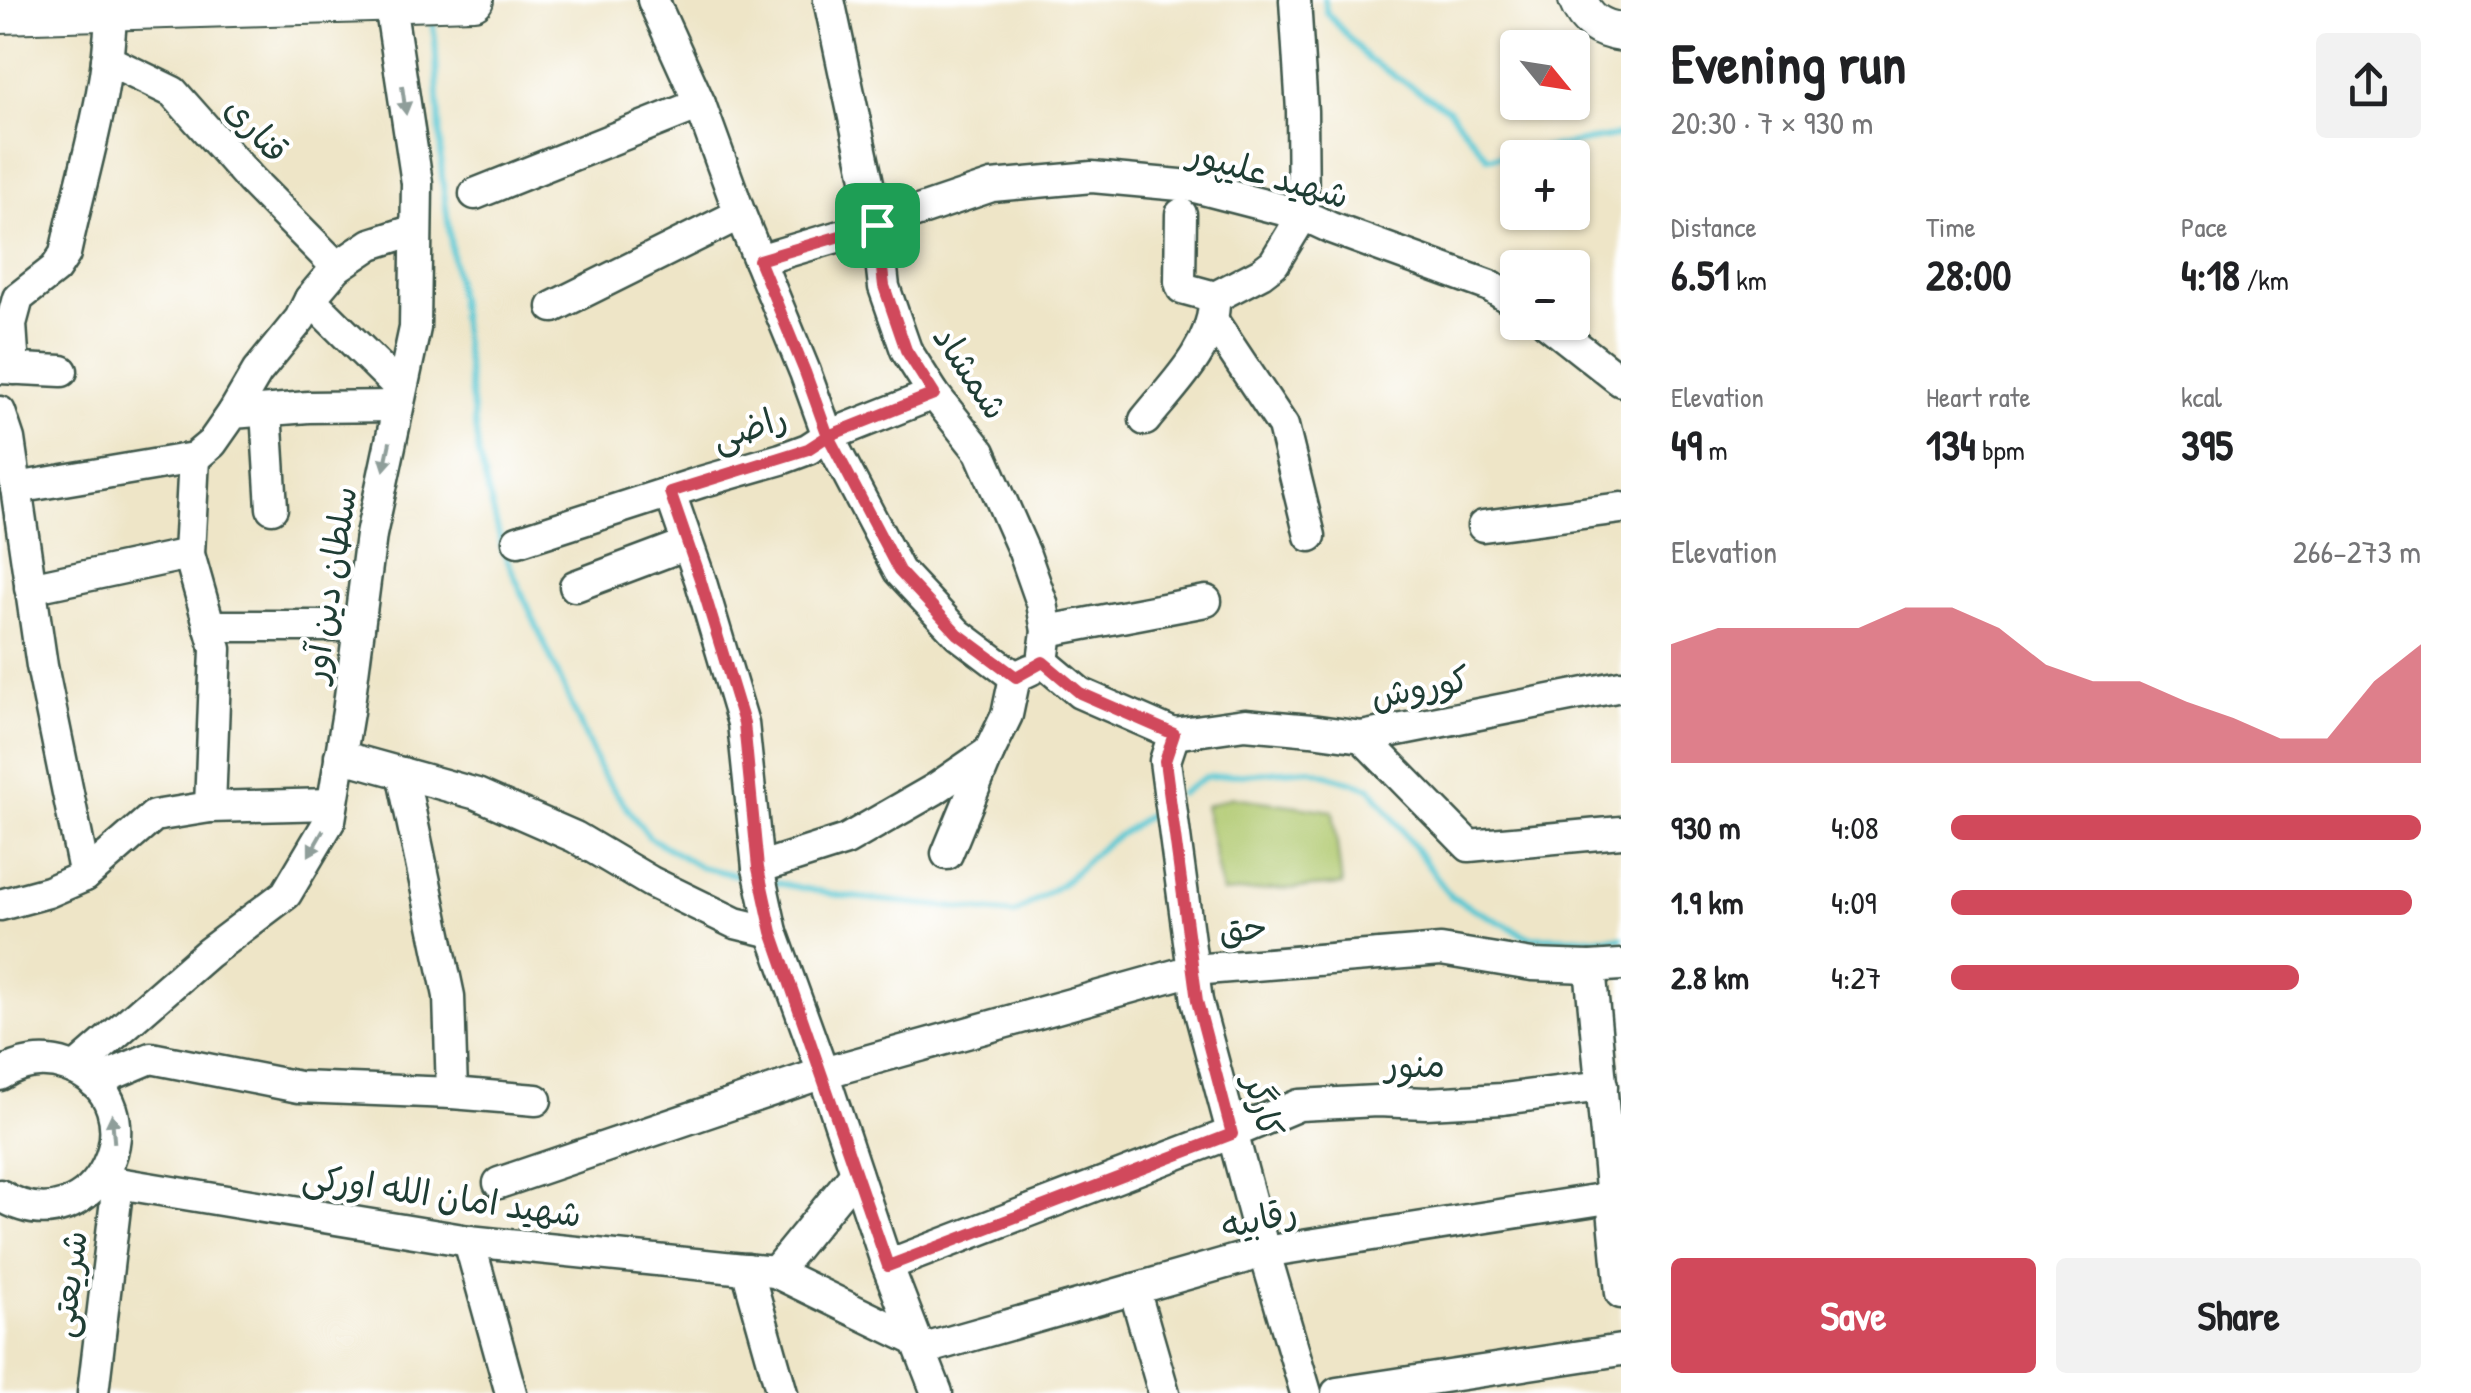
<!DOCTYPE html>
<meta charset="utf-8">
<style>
:root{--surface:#fff;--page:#f2f2f2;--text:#202124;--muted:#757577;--accent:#d1495b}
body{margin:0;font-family:"Patrick Hand","Playpen Sans Arabic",sans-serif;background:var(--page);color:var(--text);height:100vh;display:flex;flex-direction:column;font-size:38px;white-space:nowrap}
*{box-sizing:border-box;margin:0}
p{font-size:32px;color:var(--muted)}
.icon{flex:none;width:55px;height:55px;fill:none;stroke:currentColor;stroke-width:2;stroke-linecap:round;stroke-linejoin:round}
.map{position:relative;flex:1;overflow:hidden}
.panel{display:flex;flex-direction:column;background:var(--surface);width:850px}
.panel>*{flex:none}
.needle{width:65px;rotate:120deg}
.controls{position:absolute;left:1500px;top:30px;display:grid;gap:20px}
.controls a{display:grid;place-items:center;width:90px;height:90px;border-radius:10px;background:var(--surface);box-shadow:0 2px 8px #0004;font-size:50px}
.pin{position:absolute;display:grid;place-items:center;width:85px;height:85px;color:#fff;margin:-42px;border-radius:20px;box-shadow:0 5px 15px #0006}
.round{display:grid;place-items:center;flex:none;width:105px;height:105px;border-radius:10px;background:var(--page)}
.summary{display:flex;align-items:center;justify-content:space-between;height:170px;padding:0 50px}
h1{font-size:55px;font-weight:700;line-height:75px}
.stats{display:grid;grid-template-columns:repeat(3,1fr);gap:15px;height:170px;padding:10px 50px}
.stats div{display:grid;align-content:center}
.stats b{font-size:42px;font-weight:700}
.stats small{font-size:28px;font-weight:400}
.stats p{font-size:28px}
.chart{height:280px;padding:20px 50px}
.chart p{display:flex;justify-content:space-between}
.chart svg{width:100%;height:180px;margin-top:10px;fill:var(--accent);opacity:.7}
.action{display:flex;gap:20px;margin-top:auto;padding:20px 50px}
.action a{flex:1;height:115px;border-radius:10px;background:var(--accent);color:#fff;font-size:40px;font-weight:700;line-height:115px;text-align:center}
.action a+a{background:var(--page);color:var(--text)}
ul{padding:0 50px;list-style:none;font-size:32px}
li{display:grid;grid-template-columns:160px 120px 1fr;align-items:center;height:75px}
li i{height:25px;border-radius:12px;background:var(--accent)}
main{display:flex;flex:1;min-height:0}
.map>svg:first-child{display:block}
.green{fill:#b0c96f;stroke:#688352;stroke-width:2.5}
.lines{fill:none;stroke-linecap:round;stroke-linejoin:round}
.stream{stroke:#5ac7d2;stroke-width:6}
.minor-casing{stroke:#3e564a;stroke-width:35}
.major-casing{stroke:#3e564a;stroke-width:42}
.minor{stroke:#fff;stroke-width:30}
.major{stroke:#fff;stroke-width:38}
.oneway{fill:#8f9e9a}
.route-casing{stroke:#fff;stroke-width:20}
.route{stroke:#d1495b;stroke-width:12}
.labels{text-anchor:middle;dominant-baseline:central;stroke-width:8;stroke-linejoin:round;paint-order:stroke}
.street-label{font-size:35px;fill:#1f3d34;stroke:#fff}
</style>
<main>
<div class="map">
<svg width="1621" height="1393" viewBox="0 0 1621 1393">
<rect width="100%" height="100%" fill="#fff"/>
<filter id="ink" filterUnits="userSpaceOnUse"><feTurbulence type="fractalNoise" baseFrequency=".01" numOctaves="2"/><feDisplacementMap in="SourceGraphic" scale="20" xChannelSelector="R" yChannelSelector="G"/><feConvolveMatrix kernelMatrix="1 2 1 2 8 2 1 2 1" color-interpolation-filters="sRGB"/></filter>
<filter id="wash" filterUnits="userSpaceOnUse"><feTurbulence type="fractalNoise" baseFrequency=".0048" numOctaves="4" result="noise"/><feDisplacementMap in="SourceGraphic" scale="40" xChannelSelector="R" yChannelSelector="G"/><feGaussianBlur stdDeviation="2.25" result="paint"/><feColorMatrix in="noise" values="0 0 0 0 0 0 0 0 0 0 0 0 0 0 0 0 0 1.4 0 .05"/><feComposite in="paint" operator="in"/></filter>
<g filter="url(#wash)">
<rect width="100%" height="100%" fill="#eee5c7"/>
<path class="green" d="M1232,797L1333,811L1342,885L1222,893L1205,806Z"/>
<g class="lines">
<g class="stream">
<path d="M1324,0L1327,13L1369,60L1448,109L1488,158L1621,135"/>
<path d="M431,12L435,38L442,177L479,456L503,550L602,774L649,837L700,867L750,878"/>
<path d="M1180,794L1205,777L1308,769L1371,788L1451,897L1529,937L1621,938"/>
<path d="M772,882L842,896L1014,914L1063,883L1104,845L1162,806"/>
</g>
</g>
</g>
<g filter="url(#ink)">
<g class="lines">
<g class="minor-casing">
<g id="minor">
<path d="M653,0L700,104L740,214L805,372L828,436L899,571L958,634L1015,677"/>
<path d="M829,0L877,225L884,287L906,350L934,394L980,452L1024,552L1042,603L1047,631L1043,662"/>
<path d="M107,60L173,92L251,180L337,267"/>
<path d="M475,194L700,104"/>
<path d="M1181,214L1180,282L1182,288L1215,297L1261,273L1274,263L1303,215L1302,111L1295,0"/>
<path d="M759,260L877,225L992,186L1092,177L1191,186L1303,215L1331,228L1490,286L1518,304"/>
<path d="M310,299L401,389"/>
<path d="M553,307L740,214"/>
<path d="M1213,321L1283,426L1310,536"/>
<path d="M1546,322L1621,381"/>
<path d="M0,368L62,371"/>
<path d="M14,369L11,324L18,298L55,269L65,254C82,173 109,94 111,11"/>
<path d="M266,411L272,508"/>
<path d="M0,412L9,439L42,666L85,876"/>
<path d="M233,413L257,372L300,319L310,299L337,267L371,244L415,230"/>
<path d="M1145,420C1172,386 1211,350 1214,305"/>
<path d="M194,458L189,554L216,649L210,807"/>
<path d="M16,488L194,458L212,443L233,413L308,407L397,406"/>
<path d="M670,493L700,579L743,723L758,868L772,932L823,1073L885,1259L937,1393"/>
<path d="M1483,526L1621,508"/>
<path d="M518,541L701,482L781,459L808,449L828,436L934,394"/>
<path d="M575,586L687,544"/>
<path d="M30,588L189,554"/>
<path d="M209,626H359"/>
<path d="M1047,631L1206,601"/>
<path d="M1043,662L1080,693L1174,734"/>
<path d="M1174,734L1165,761L1197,1001L1261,1240L1306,1393"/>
<path d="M1174,734L1245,724L1311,730L1362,737L1621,686"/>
<path d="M1362,737L1469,846L1621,832"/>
<path d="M340,756L477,794L575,837L651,882L735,923L772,932"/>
<path d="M402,773L449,996L452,1093"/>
<path d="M947,854L989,752"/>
<path d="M758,868L846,840L935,789L989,752L1007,715L1015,677L1030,670"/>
<path d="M0,905L48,892L85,876L154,816L210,807L332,804"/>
<path d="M1590,967L1621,1293"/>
<path d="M75,1069L208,953L286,894L330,820L348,712L371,535L415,328L417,183L390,4"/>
<path d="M0,1075C20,1062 44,1058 67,1066C166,1100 97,1255 0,1195"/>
<path d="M94,1082L151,1058L299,1087L452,1093L536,1100"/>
<path d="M99,1182L118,1183L469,1241L775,1272L917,1341"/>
<path d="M499,1183L823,1073L1193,970L1441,950L1532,965L1590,967L1621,965"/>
<path d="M469,1241L511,1393"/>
<path d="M888,1265L1232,1133L1299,1105L1377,1101L1426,1103L1503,1099L1602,1086"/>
<path d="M747,1269L782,1393"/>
<path d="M775,1272L856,1173"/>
<path d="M1134,1289L1164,1393"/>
<path d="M921,1350L1264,1252L1621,1196"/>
<path d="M93,1393L118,1183"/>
<path d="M1337,1393L1621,1350"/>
</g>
</g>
<g class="major-casing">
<g id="major">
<path d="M1578,0C1586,21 1600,29 1621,32"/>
<path d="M0,14L474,0"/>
</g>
</g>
<use href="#minor" class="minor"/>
<use href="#major" class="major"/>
</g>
<defs><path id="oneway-solid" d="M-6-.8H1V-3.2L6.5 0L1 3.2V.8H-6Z" transform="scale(2.5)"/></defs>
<g class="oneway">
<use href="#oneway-solid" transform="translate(404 100) rotate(82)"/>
<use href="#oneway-solid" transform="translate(387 456) rotate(102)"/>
<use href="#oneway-solid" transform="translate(316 843) rotate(120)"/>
<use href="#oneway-solid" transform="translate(113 1128) rotate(-95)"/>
</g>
</g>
<g class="lines" filter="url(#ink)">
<g class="route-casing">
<path id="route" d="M877,225L759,260L805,372L828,436L899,571L958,634L1016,677L1043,662L1080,693L1174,734L1165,761L1197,1001L1232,1134L888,1266L772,932L758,868L744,723L700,579L670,492L808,449L828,436L934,394L906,350L884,286L877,225"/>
</g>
<use href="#route" class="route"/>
</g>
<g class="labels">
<g class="street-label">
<text transform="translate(257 129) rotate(48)">قناری</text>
<text transform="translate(1269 174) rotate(16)">شهید علیپور</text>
<text transform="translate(971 372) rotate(56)">شمشاد</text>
<text transform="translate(749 427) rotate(-18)">راضی</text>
<text transform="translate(329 584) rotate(-81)">سلطان دین آور</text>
<text transform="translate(1420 687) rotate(-11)">کوروش</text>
<text transform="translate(1243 928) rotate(-5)">حق</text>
<text x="1415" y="1064">منور</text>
<text transform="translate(1264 1106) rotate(75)">کارگر</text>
<text transform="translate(442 1195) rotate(8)">شهید امان الله اورکی</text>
<text transform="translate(1259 1218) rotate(-12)">رقابیه</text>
<text transform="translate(68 1284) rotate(-83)">شریعتی</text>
</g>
</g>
</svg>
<div class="controls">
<a><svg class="needle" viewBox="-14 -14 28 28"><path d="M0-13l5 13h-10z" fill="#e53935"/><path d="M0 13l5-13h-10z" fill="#757577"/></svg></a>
<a>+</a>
<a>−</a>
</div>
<div class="pin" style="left:877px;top:225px;background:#1e9e55"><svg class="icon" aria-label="arrive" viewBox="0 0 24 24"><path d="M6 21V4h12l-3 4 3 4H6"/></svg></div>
</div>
<section class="panel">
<div class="summary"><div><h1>Evening run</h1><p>20:30 · 7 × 930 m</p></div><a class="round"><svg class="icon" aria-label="share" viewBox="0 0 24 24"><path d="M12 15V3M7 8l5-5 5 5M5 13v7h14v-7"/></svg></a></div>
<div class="stats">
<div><p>Distance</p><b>6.51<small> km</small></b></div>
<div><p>Time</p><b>28:00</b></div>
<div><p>Pace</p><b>4:18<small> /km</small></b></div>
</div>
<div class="stats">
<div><p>Elevation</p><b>49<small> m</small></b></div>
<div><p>Heart rate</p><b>134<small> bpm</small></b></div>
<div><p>kcal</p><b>395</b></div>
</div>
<div class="chart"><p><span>Elevation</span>266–273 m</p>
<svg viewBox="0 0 160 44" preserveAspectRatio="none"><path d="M0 44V15L10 11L20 11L30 11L40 11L50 6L60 6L70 11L80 20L90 24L100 24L110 29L120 33L130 38L140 38L150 24L160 15V44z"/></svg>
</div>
<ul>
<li><b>930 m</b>4:08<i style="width:100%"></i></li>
<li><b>1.9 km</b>4:09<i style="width:98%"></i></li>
<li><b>2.8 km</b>4:27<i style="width:74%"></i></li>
</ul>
<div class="action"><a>Save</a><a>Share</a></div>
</section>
</main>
